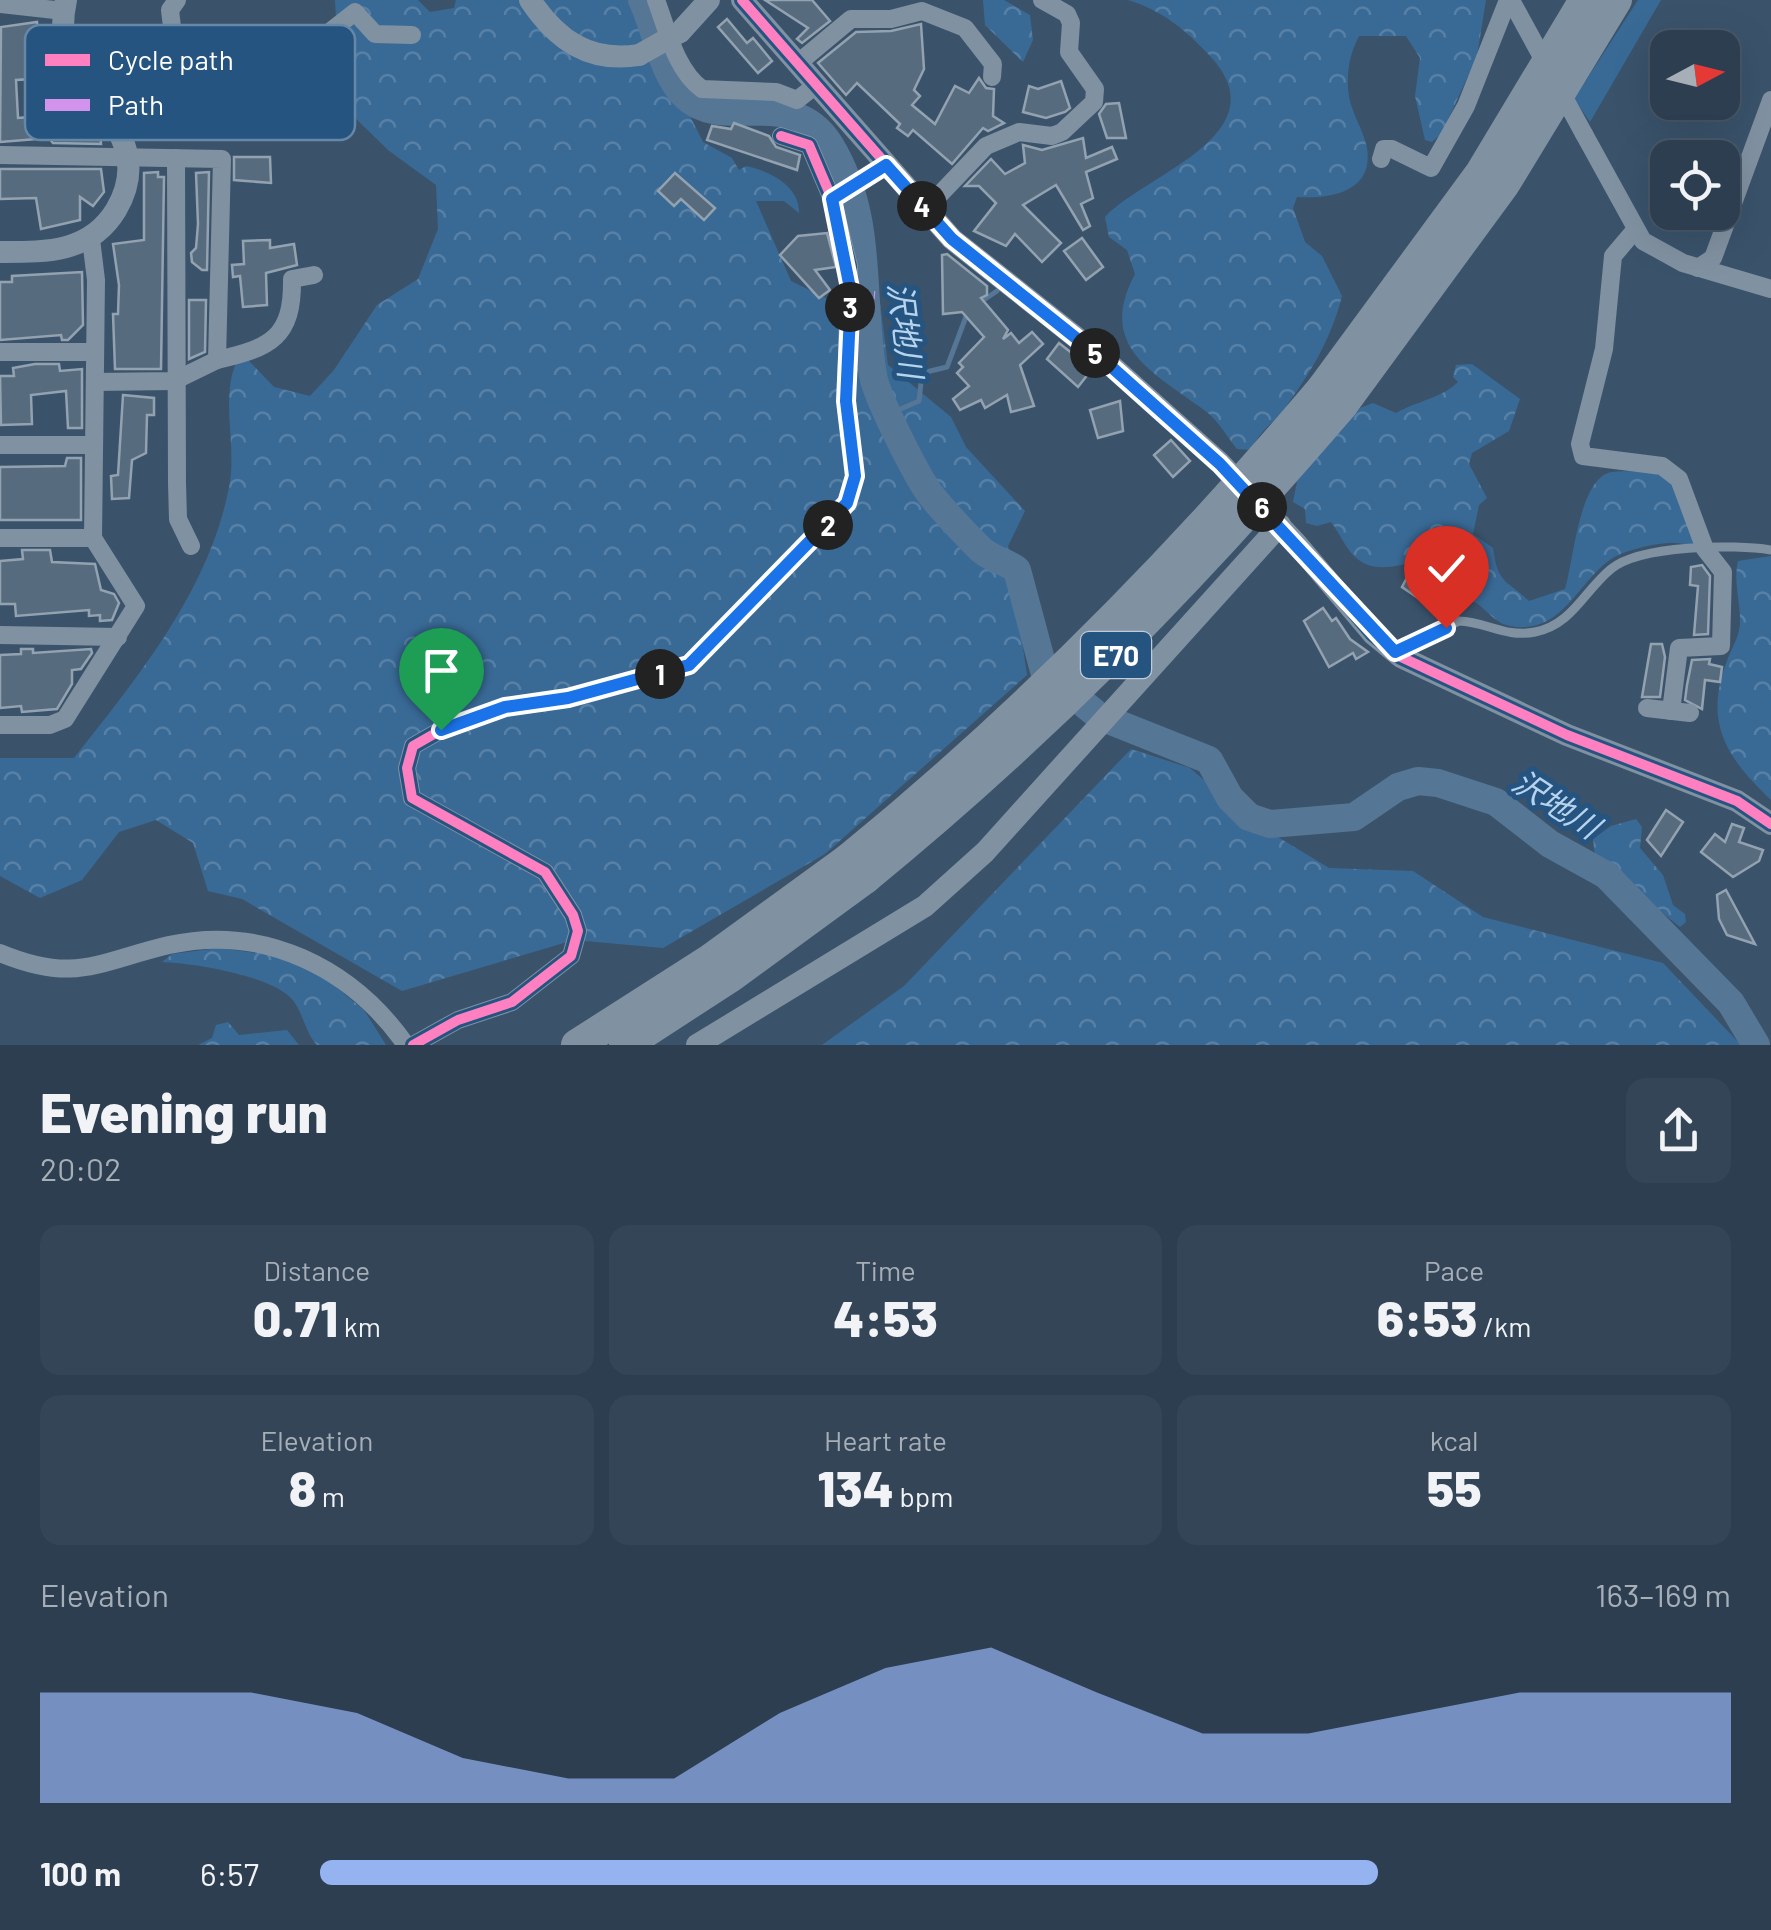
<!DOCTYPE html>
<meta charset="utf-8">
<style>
:root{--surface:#2c3e50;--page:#344557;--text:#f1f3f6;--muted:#a6aeb7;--line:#485767;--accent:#95b2f1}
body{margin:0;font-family:Barlow,"Noto Sans JP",sans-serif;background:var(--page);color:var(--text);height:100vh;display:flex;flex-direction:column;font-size:38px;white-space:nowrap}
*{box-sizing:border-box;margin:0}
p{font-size:32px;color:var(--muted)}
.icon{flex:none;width:55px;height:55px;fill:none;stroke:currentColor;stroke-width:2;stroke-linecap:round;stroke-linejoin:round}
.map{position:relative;height:1045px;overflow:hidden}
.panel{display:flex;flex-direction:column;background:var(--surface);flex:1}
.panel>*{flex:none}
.needle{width:65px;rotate:83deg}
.controls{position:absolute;left:1650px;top:30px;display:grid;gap:20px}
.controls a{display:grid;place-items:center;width:90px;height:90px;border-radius:20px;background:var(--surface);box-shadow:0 10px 40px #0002,0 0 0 2px var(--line);font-size:50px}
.pin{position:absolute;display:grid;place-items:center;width:85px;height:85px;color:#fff;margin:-102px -42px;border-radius:50% 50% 50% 0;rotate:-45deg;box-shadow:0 0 10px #0007}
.pin .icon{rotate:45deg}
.km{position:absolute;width:50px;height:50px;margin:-25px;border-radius:50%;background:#222;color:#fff;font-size:28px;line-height:50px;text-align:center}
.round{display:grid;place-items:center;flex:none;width:105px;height:105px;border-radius:20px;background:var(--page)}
.summary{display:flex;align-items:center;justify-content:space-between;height:170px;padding:0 40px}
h1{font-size:55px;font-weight:800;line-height:75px}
.stats{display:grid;grid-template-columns:repeat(3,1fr);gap:15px;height:170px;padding:10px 40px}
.stats div{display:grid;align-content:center;border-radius:20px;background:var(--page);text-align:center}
.stats b{font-size:50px;font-weight:800}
.stats small{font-size:28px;font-weight:400}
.stats p{font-size:28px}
.chart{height:280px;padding:20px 40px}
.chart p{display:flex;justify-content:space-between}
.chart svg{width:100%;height:180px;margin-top:10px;fill:var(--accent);opacity:.7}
ul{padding:0 40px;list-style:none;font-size:32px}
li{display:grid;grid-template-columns:160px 120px 1fr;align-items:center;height:75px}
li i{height:25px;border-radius:12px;background:var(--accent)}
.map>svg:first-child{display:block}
.green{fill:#396a96}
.forest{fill:url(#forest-crowns)}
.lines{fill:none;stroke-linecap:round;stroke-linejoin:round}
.stream{stroke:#567695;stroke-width:5}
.river{stroke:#567695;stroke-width:28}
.building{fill:#576b7e;stroke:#93a2b0;stroke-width:2.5}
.service{stroke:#8091a1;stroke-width:9}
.minor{stroke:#8091a1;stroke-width:18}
.tertiary{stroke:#8091a1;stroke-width:22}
.motorway{stroke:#8091a1;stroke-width:32}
.minor-bridge{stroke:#8091a1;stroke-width:18}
.tertiary-bridge{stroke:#8091a1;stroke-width:22}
.motorway-bridge{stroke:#8091a1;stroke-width:32}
.quiet{stroke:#d193ec;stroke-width:8;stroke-dasharray:15 8;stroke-linecap:butt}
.cycleway-casing{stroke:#255480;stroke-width:16}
.cycleway{stroke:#ff80c0;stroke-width:10}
.route-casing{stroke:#fff;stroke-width:20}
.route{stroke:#1a73e8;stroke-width:12}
.labels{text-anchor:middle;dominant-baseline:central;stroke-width:10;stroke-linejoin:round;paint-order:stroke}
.shield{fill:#255480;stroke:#beccd9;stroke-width:2.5}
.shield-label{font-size:28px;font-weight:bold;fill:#fff}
.water-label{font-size:32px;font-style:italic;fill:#b7d4ee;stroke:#255480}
.key{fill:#255480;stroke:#6687a6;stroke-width:2.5}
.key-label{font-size:28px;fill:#fff}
</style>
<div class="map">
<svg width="1771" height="1045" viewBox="0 0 1771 1045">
<defs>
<pattern id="forest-crowns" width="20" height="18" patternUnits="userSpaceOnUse" patternTransform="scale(2.5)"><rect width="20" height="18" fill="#396a96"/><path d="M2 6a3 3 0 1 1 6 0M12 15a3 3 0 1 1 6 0" fill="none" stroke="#5780a6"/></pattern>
</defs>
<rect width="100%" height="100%" fill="#3a536b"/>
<path class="green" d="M1638,0H1661L1590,122L1574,99Z"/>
<g class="forest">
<path d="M335,0H418L430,12L454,8L456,0H632L703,142L732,158L739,170L746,166C769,171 800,186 799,213L784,201H756L791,281L852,311L839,203L865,187L888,365L951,417L966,447L1025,511L1008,546L1027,675L825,854L663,948L574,940L402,991L242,899L208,891L193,843L156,820L119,832L82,880L40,898L0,876V758H74C138,677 212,587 230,482C236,443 221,399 236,363L249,361L274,387L310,396L334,370L377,305L418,279L438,229L436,185L388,150L341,104Z"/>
<path d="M983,0H1004L1030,15L1033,40L1023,62L985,25Z"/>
<path d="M1128,0H1486L1477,56L1442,133L1432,142L1425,140L1415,96L1420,58L1406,36H1359C1350,54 1347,68 1348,89C1349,110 1363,128 1367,148C1374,192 1330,199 1297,197L1293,208L1305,242L1322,256L1342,296C1331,339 1311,372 1285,408C1272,425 1263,426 1251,450L1237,449C1228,438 1219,422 1208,413C1157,374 1095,349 1135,274L1127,250L1109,237L1105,217C1143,175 1283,134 1210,56C1187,31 1162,10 1128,0Z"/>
<path d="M1472,364L1520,399L1509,431L1472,453L1469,464L1487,498L1479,505L1473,534L1493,548C1498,585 1506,579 1529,601L1565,589C1574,560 1579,477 1612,472C1622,470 1656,472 1667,473L1699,543C1688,547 1679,542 1668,543C1654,544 1636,548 1623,553C1581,568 1568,637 1510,626C1491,622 1485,604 1466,598C1424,529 1391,590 1354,556C1345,547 1339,532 1331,522L1317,526L1306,523L1305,509L1293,502L1298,477L1360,408L1373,403L1396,413C1417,401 1442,398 1458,382L1453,377L1456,365Z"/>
<path d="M1771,556V800C1727,758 1703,723 1727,661C1731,649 1739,638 1740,624C1741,603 1733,583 1738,561Z"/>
<path d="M1131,749L1190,768L1253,822L1329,868L1413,871L1483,917L1663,963L1741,1045H822L904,986Z"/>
<path d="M1636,819L1642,827L1640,848L1663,875L1673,905L1685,914L1686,922L1680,927L1595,858L1593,839L1611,826Z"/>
<path d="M219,948L272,955L319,973L364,1010L386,1045H317C305,1033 303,1010 290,997C266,975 194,963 162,962L172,954Z"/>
<path d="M228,1022L239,1035L287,1030L299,1045H198L212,1038L216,1025Z"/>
</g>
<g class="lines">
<g class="stream">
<path d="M979,303L997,291"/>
<path d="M889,414L919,401L922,373L947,367L967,314"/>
</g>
<g class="river">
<path d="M642,0C656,29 662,75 686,97C725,133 792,84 830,145C875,219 859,295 873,375C876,396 915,472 928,491C935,502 975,545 984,552C995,560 1007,562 1017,570L1044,671L1095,713"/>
<path d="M1111,721L1209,760L1230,798L1249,817L1270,824L1354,817L1398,787L1418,781L1438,783L1496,802L1550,844L1606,875L1731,1003L1756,1045"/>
</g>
</g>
<g class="building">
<path d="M765,0H812L830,21L802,43L797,39L808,28Z"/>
<path d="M727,19L747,43L753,38L772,61L758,73L718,27Z"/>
<path d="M37,22L40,57H49L50,78L16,80L18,118L43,116L42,84H65L72,90L73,120L92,118L93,127L100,130L101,144L53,143L49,138L0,142L1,27Z"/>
<path d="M921,24L924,69L914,90L920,96L912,105L935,124L955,86L969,93L979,78L986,88L994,89L993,116L1004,123L988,131L983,128L952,164L913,130L908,136L897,128L900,124L857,83L846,95L818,63L856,32L891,31Z"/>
<path d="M1061,81L1070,108L1065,112L1046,118L1023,112L1029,86L1038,89Z"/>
<path d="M1119,103L1126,138H1107L1099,114L1106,104Z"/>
<path d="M734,123L769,136L776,147L800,155L797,170L707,140L712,126L731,129Z"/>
<path d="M1083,138L1086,158L1112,147L1117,159L1086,172L1093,198L1081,204L1090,226L1083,230L1056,185L1023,205L1061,243L1042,262L1015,234L1006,246L974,231L996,203L979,186H965L991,159L1005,174L1025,163L1023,145L1042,150Z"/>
<path d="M234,157H270L271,183L234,180Z"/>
<path d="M0,169H101L104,192L93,206L80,197V220L41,229L36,198L0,199Z"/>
<path d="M158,172V177H164L161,369H115L113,314H118L119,285L113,244L144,240V173Z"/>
<path d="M209,172L207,270H202L192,262L191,253L196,248L198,224L196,173Z"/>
<path d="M675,173L715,208L704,220L681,199L674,206L658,191Z"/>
<path d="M827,233L836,267L815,270L830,290L819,298L780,255L798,236Z"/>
<path d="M1082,238L1103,267L1086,280L1064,251Z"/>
<path d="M270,240V248L294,244L297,265L266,273L267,305L243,307L240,276L233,277L232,265L244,264L243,241Z"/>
<path d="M947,254L987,286V295L981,298L1008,330L1003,339L1011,333L1019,343L1032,332L1043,344L1020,365L1034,406L1011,412L1007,395L985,408L981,400L960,410L953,399L969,386L957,373L963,367L959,363L984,337L962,312L943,314L942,255Z"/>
<path d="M82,272L83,325L68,340H62L61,335L0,340V282H12V276Z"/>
<path d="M189,300H206L205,352L189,359Z"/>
<path d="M1059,343L1092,369L1078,387L1047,359Z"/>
<path d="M35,364H59L60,371L82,369V428H68L66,391L31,395L32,424L1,425L0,376H14L13,368Z"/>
<path d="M123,395L154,398V415H147L146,453L132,460L129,498L112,499L111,476L118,475Z"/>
<path d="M1120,401L1123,431L1098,438L1090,410Z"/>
<path d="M1171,440L1190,461L1173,477L1154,455Z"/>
<path d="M67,458H81V520H0V467L65,466Z"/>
<path d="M22,550H50L52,562L95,564L101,590L114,594L119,603L112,620L100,621V615L89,616V610L16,616L15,604H0V561L23,559Z"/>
<path d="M1702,565L1710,576L1708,634L1694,635L1698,586L1690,585L1691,567Z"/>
<path d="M1412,568L1448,597L1441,607L1437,604L1434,609L1402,587Z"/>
<path d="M1323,608L1332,621L1336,618L1350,639L1368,652L1356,659L1353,653L1329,667L1304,621Z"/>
<path d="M1651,644H1662L1665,657L1660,697H1642Z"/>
<path d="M21,649H33V653L91,649L92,653L81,669L72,670V684L57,709L22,712L21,706L0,708V655L21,654Z"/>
<path d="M1710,659L1709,664L1722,667L1720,682L1705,680L1702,709L1685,700L1687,685L1692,660Z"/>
<path d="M1666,810L1683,822L1661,856L1647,840Z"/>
<path d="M1732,824L1744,828L1739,842L1763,850L1759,861L1733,877L1701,852L1715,834L1725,842Z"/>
<path d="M1726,890L1755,944L1727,935L1719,919L1717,895Z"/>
</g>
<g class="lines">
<path class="service" d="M1398,651L1459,621C1487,622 1505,638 1535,632C1572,625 1584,591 1611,569C1640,545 1735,544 1771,550"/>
<g class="minor">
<path d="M177,0L170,10L178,78"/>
<path d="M656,0C667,29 676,71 702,89L776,92L797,100L816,85"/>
<path d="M0,4L64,11"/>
<path d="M797,64L851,19H891L922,11L965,28L993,64L992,77"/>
<path d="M95,90L290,63L355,12L375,34L412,35"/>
<path d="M1584,134L1643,241L1683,263L1771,289"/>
<path d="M0,155L222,159L217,360L174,381L95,382"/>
<path d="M176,158L177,483L178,519L191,546"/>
<path d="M1381,159L1384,149H1392L1431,168L1466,106L1508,0"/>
<path d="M832,199L886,165"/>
<path d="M925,210L986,146L1019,132L1052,136L1062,132L1094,102L1095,89L1069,52L1071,23L1067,14L1042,0"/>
<path d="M1635,230L1613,256L1604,349L1580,444L1583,456L1662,466L1679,479L1705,549L1723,572L1721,646L1679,648L1671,711"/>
<path d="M1698,268L1713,258L1771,100"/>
<path d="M0,352H95"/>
<path d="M217,360C271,348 293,337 292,279L314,275"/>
<path d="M0,445H93"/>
<path d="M0,538H93"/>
<path d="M0,635L118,637"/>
<path d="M1647,708L1690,713"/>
<path d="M0,725H50L65,719L136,606L93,538L96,280L91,239"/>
<path d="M0,953C75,984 97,962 169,945C264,924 352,968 406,1045"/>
<path d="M413,1045L458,1020L512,1002L571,956L578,931L573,915L545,872L412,798L407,768L413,746L441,730L505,707L569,698L689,665L847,503L855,476L846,401L849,266L832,199L809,145L781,136"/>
</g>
<g class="tertiary">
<path d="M530,0C557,40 589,63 639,55"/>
<path d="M742,0L952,239L1106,361L1220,463L1296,543L1373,634L1401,657L1567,735L1737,801L1771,824"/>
<path d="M680,32L709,0"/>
<path d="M0,252C46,252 90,253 116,210C153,148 99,109 70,60C61,43 62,18 66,0"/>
<path d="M697,1045L925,906L985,852L1280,525"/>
</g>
<g class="motorway">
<path d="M1323,388L1481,173L1585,0"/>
<path d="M1342,405L1504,184L1616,0"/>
<path d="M577,1045L710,960L849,859"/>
<path d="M625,1045L731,976L865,878"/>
</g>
<path class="minor-bridge" d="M1513,4L1584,134"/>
<path class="tertiary-bridge" d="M639,55L680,32"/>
<g class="motorway-bridge">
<path d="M849,859C1023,717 1178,560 1323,388"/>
<path d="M865,878C1044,732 1192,580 1342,405"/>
</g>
<path class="quiet" d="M851,293L875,295"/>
<g class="cycleway-casing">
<g id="cycleway">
<path d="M742,0L952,239L1106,361L1220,463L1296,543L1373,634L1401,657L1567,735L1737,801L1771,824"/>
<path d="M413,1045L458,1020L512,1002L571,956L578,931L573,915L545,872L412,798L407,768L413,746L441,730L505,707L569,698L689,665L847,503L855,476L846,401L849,266L832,199L809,145L781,136"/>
</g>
</g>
<use href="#cycleway" class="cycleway"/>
</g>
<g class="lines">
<g class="route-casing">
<path id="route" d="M441,730L505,707L568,698L689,665L847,503L855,476L846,401L851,293L832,199L886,165L952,239L1106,362L1220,464L1395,652L1446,628"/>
</g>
<use href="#route" class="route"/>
</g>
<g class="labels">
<rect class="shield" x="1081" y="632" width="70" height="46" rx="8"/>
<g class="shield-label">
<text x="1116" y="655">E70</text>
</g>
<g class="water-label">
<text transform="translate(907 330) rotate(83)">沢地川</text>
<text transform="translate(1557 803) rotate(33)">沢地川</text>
</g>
</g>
<rect x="25" y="25" width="330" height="115" rx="15" class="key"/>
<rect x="45" y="54" width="45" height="12" fill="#ff80c0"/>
<rect x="45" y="99" width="45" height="12" fill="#d193ec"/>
<g class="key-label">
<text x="108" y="70">Cycle path</text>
<text x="108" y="115">Path</text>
</g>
</svg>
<div class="controls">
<a><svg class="needle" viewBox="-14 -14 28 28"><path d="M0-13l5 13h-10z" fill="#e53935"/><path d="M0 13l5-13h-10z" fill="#a6aeb7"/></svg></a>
<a><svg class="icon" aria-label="locate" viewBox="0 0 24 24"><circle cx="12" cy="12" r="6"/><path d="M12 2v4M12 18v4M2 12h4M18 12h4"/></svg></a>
</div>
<div class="pin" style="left:441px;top:730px;background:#1e9e55"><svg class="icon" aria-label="arrive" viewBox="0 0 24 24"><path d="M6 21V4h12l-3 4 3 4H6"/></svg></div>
<div class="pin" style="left:1446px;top:628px;background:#d93025"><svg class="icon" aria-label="check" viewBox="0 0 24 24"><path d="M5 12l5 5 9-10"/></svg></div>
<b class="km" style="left:660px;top:674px">1</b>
<b class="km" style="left:828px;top:525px">2</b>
<b class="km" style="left:850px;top:307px">3</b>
<b class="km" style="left:922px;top:206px">4</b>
<b class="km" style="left:1095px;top:353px">5</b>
<b class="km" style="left:1262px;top:507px">6</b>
</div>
<section class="panel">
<div class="summary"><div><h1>Evening run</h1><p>20:02</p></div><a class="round"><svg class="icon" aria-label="share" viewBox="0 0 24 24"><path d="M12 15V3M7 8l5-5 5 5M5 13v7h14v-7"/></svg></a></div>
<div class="stats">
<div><p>Distance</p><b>0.71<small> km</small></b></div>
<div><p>Time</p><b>4:53</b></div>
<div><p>Pace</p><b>6:53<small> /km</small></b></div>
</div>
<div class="stats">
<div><p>Elevation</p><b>8<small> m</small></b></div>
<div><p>Heart rate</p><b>134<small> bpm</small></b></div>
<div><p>kcal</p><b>55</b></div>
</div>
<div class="chart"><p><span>Elevation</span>163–169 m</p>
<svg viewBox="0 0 160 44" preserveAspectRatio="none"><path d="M0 44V17L10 17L20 17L30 22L40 33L50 38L60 38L70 22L80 11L90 6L100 17L110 27L120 27L130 22L140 17L150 17L160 17V44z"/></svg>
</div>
<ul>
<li><b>100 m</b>6:57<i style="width:75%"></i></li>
</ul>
</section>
